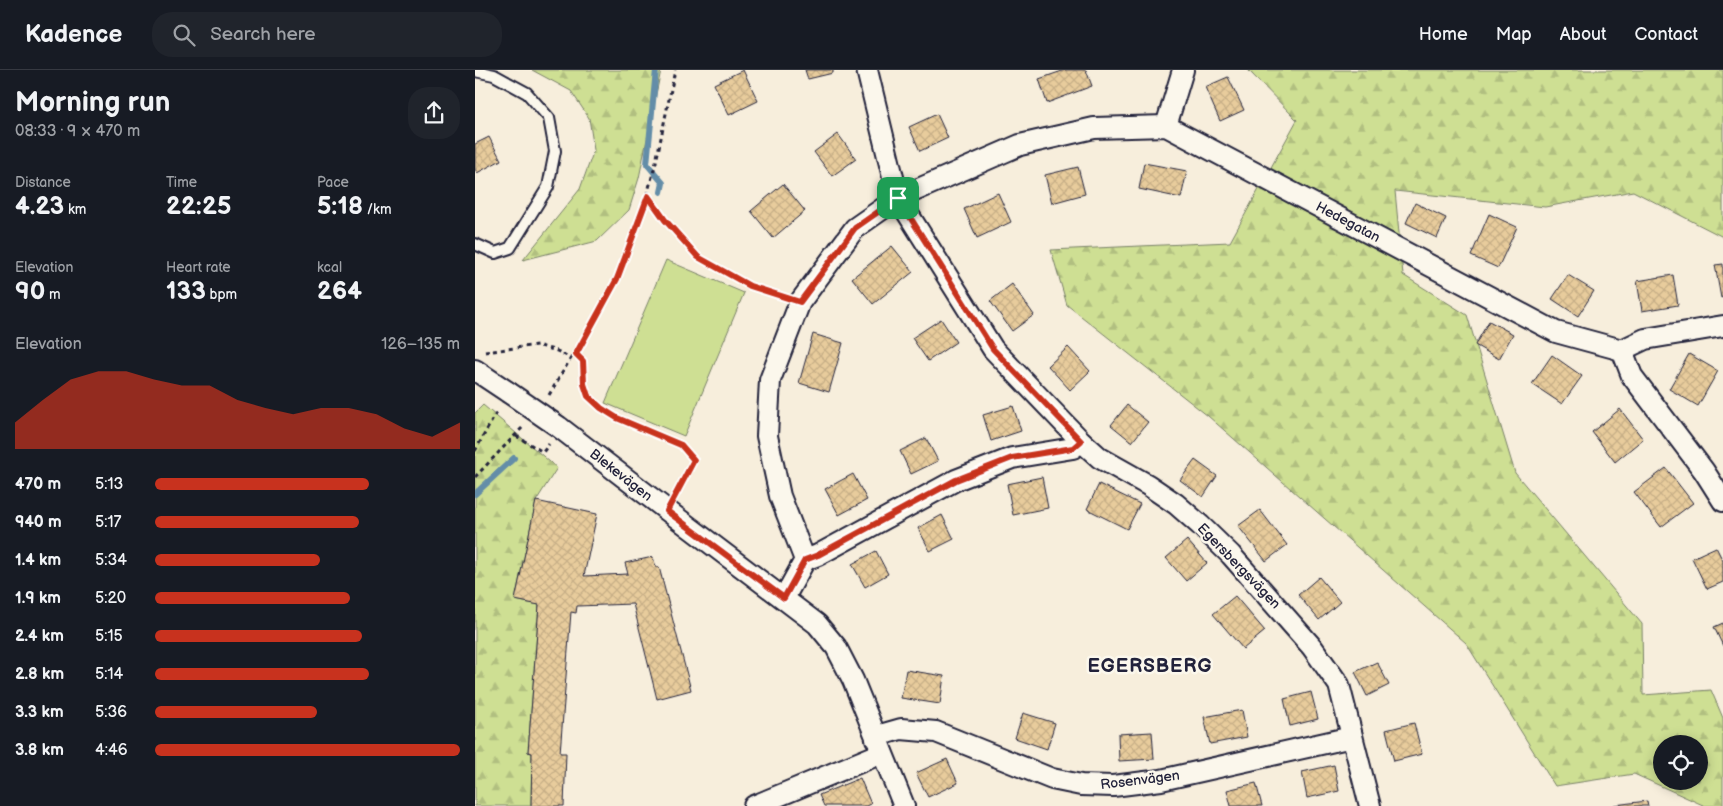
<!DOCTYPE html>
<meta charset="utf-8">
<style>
:root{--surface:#171b24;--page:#20242c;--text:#f1f3f6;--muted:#9ea1a6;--line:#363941;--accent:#c8321e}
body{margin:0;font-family:"Balsamiq Sans",sans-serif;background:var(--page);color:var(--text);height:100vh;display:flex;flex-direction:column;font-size:19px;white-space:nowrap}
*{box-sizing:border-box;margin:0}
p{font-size:16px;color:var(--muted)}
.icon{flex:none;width:28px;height:28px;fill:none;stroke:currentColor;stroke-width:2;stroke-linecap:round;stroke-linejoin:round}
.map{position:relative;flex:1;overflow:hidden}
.panel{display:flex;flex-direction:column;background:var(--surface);width:475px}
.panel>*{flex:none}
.tools{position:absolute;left:1178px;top:665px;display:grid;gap:10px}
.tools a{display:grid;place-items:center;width:55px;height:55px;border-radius:50%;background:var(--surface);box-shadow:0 2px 12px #0003;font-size:25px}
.pin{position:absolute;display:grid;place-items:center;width:42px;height:42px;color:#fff;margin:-21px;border-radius:10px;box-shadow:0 2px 8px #0006}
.round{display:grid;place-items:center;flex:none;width:52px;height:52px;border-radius:20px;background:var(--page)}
.head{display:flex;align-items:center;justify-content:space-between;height:85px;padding:0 15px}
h1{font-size:28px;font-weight:700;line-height:38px}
.stats{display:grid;grid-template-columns:repeat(3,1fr);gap:8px;height:85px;padding:5px 15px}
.stats div{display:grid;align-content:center}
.stats b{font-size:25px;font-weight:700}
.stats small{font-size:14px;font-weight:400}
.stats p{font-size:14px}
.chart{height:140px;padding:10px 15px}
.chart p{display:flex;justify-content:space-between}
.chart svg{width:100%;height:90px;margin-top:5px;fill:var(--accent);opacity:.7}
ul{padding:0 15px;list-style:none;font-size:16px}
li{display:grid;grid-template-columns:80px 60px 1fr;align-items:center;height:38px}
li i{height:12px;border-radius:6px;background:var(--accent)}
header{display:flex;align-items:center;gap:30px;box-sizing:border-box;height:70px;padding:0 25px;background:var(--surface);border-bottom:1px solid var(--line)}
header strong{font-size:24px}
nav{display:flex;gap:28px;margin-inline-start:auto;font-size:18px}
.search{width:350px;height:45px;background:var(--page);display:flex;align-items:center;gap:12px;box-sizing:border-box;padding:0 18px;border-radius:20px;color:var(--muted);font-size:19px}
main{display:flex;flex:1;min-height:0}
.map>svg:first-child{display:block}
.forest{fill:url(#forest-firs);stroke:#788067;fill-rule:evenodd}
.park{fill:#cedf93;stroke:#788067}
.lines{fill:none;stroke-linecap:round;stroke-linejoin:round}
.stream{stroke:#638da8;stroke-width:6}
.building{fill:url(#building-cross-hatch);stroke:#22223b}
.service-casing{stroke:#22223b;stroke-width:14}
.minor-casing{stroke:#22223b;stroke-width:24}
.path{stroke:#22223b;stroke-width:3;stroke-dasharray:4 4;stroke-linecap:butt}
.service{stroke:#fbf7ec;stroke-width:10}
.minor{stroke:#fbf7ec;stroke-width:20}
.minor-bridge-casing{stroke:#22223b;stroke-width:24;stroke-linecap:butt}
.minor-bridge{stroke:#fbf7ec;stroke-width:20}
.route-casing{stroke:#fff;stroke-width:10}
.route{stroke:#c8321e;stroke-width:6}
.labels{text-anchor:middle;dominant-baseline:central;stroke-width:5;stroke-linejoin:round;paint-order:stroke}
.street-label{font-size:14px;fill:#22223b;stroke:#fbf7ec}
.district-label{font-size:19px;font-weight:bold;letter-spacing:1px;fill:#22223b;stroke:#fbf7ec}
</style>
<header>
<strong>Kadence</strong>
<div class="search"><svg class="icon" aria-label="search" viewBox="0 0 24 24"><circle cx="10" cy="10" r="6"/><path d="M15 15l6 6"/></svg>Search here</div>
<nav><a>Home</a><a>Map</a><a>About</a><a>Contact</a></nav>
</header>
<main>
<section class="panel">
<div class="head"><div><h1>Morning run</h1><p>08:33 · 9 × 470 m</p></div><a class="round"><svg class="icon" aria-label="share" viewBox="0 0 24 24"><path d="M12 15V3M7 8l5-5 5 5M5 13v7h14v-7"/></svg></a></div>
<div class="stats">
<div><p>Distance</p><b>4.23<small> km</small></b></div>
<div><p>Time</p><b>22:25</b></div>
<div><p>Pace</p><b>5:18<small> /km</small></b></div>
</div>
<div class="stats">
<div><p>Elevation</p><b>90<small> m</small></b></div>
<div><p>Heart rate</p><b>133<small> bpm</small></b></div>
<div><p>kcal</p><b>264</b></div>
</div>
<div class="chart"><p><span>Elevation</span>126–135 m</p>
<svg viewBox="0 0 160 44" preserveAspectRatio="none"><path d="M0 44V31L10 20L20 10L30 6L40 6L50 10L60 13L70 13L80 20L90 24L100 27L110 24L120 24L130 27L140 34L150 38L160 31V44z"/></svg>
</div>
<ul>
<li><b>470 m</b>5:13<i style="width:70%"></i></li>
<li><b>940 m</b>5:17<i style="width:67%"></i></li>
<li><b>1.4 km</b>5:34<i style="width:54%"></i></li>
<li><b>1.9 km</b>5:20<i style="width:64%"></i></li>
<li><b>2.4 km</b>5:15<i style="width:68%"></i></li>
<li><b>2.8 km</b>5:14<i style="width:70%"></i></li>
<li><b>3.3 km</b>5:36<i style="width:53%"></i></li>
<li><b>3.8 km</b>4:46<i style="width:100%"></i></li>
</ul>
</section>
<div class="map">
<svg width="1248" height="736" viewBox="0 0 1248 736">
<defs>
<pattern id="forest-firs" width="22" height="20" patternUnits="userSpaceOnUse" patternTransform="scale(1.25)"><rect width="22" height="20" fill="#cedf93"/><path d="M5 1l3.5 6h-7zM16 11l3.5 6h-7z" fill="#b1bf80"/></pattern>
<pattern id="building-cross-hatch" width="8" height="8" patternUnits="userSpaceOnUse" patternTransform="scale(1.25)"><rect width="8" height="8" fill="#e8cc9c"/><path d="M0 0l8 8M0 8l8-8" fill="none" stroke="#c7af87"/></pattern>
</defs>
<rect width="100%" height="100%" fill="#f7eedc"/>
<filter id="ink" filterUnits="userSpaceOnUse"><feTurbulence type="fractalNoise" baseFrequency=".02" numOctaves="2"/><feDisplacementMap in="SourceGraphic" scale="10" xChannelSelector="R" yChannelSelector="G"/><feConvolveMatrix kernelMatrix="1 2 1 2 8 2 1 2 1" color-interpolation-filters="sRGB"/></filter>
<g filter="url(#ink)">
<g class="forest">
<path d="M57,0H186L164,108L154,140L122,171L48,190L105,119L119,80L114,48L96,21Z"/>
<path d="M773,0H1248V167L1158,121L1070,137L920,121L928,205L992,245L1040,403L1167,554L1168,625L1236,620L1248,648V736H1230L1159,704L1080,716L991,573L733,346L592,235L576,180L755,172L822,50ZM1186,674H1224V711H1186Z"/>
<path d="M8,335L82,398L61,431L40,530L64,535L53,682L57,683L56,736H0V343Z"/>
</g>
<path class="park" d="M191,190L269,223L209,366L130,333Z"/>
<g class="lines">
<g class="stream">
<path d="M181,0L172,94L188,113L186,122"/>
<path d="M0,424L39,388"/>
</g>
</g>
<g class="building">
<path d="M268,0L283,31L254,45L239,14Z"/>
<path d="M330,0H358V3L333,9Z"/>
<path d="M590,0H611L617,16L572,33L564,9Z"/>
<path d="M753,7L769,40L745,51L730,17Z"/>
<path d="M462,44L473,68L445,81L434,57Z"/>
<path d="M363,64L381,89L357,106L339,82Z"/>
<path d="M14,67L26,90L2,103L0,99V74Z"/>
<path d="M669,93L712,101L706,128L664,119Z"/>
<path d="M603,97L610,124L577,133L570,105Z"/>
<path d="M308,114L330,141L298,168L276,141Z"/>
<path d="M523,123L536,152L502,168L489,139Z"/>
<path d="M940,133L971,148L962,168L931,153Z"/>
<path d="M1014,144L1042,157L1023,198L996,186Z"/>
<path d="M417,176L438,202L398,234L377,208Z"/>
<path d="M1248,194V227L1246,228L1240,195Z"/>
<path d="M1093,205L1119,221L1103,246L1077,229Z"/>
<path d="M1198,205L1203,235L1167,241L1162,211Z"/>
<path d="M537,214L559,245L537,261L515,231Z"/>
<path d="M466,249L481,272L453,291L437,268Z"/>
<path d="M1014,251L1038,264L1024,289L1000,275Z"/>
<path d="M338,264L368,273L354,322L324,313Z"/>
<path d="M593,277L615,301L595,320L573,296Z"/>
<path d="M1214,284L1243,301L1223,336L1194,319Z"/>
<path d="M1077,285L1107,306L1087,334L1057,314Z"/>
<path d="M652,335L673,352L657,372L636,355Z"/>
<path d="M538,336L546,361L516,371L508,345Z"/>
<path d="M1145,339L1168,369L1140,392L1117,362Z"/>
<path d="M451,368L463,391L436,404L425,381Z"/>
<path d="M720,390L742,406L728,427L705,410Z"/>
<path d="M1191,398L1218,433L1186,457L1159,422Z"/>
<path d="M378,404L392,430L364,445L350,419Z"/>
<path d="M567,407L573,438L538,445L532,414Z"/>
<path d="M624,414L665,434L652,459L612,439Z"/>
<path d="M61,431L122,444L109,506L153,504L150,493L178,487L181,497H184L216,620L182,629L158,534L102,536L101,543L96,542L85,683H91L89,736H56L57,683L53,682L64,535L40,530Z"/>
<path d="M785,440L812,475L791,491L763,456Z"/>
<path d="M467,445L479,469L455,481L443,458Z"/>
<path d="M712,470L732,493L711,511L691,488Z"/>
<path d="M1241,477L1248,491V512L1232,519L1217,488Z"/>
<path d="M401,481L413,504L390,517L377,494Z"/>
<path d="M844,507L865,532L844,550L823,525Z"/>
<path d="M760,526L790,561L768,579L738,544Z"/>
<path d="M1248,553V576L1239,557Z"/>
<path d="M902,592L914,615L892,626L880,602Z"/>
<path d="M431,600L469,606L465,634L426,628Z"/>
<path d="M836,622L843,649L815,656L809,629Z"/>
<path d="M767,640L772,667L735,674L729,647Z"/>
<path d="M548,643L580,653L572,679L540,668Z"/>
<path d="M939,653L947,684L919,691L911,660Z"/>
<path d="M677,662L679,689L644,691L643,664Z"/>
<path d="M472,689L483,713L453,727L441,703Z"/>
<path d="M859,695L864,721L832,728L827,702Z"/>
<path d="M385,708L396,734L392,736H349L344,725Z"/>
<path d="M781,713L787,736H756L752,720Z"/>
<path d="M1172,731L1173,736H1139V735Z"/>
</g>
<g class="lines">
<g class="service-casing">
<path id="service" d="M0,1L19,5L52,23L74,48L80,81L73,117L35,178L20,183L0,174"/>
</g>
<g class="minor-casing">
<g id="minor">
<path d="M392,0L423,128L518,279L606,371L625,388L673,415L701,434L725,455L756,485L837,577L864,615L895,736"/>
<path d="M691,56L708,0"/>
<path d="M1147,280L1170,269L1248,256"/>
<path d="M0,300L33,322"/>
<path d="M84,357L193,441L342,554L361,577L378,610L429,736"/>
<path d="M330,490L343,485L481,410L537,388L598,378L606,371"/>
<path d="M309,528L330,490L305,426L292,366L295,310L325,232L380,158L423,128L545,75L619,58L691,56L1081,262L1147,280L1157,306L1229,401L1248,431"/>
<path d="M401,669L412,663L426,659L461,662L577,709L606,715L638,716L686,710L877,667"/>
<path d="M279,736L407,683"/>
</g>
</g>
<g class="path">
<path d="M173,127L190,151L223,187L275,215L307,226"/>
<path d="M10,282L62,275L82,281L96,288"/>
<path d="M101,284L108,291L109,314L113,326L125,339L142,348L206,375L219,389L202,423"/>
<path d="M74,325L96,288L101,284L142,209L165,151L181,92L200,0"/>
<path d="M41,366L68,382L74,374"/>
<path d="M0,381L23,340"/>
<path d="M0,407L48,357"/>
</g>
<use href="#service" class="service"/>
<use href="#minor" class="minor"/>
<g class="minor-bridge-casing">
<path id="minor-bridge" d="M33,322L84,357"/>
</g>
<use href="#minor-bridge" class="minor-bridge"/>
</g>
</g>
<g class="lines" filter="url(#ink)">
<g class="route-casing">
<path id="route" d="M173,126L190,150L223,187L275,216L325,232L380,158L423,128L518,279L606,371L598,378L537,388L481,410L343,485L330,490L309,528L192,441L219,390L206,375L142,348L126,338L113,326L109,314L108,291L101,284L142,209Z"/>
</g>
<use href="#route" class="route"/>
</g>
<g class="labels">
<g class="street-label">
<text transform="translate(873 152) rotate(28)">Hedegatan</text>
<text transform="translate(146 405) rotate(38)">Blekevägen</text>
<text transform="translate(764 496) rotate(46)">Egersbergsvägen</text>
<text transform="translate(665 710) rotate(-7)">Rosenvägen</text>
</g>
<g class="district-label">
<text x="675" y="596">EGERSBERG</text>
</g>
</g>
</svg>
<div class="tools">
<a><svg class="icon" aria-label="locate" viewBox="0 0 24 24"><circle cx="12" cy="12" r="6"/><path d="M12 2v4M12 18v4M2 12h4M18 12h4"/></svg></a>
</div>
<div class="pin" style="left:423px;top:128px;background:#1e9e55"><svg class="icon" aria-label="arrive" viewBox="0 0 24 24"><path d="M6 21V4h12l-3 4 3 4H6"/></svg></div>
</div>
</main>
